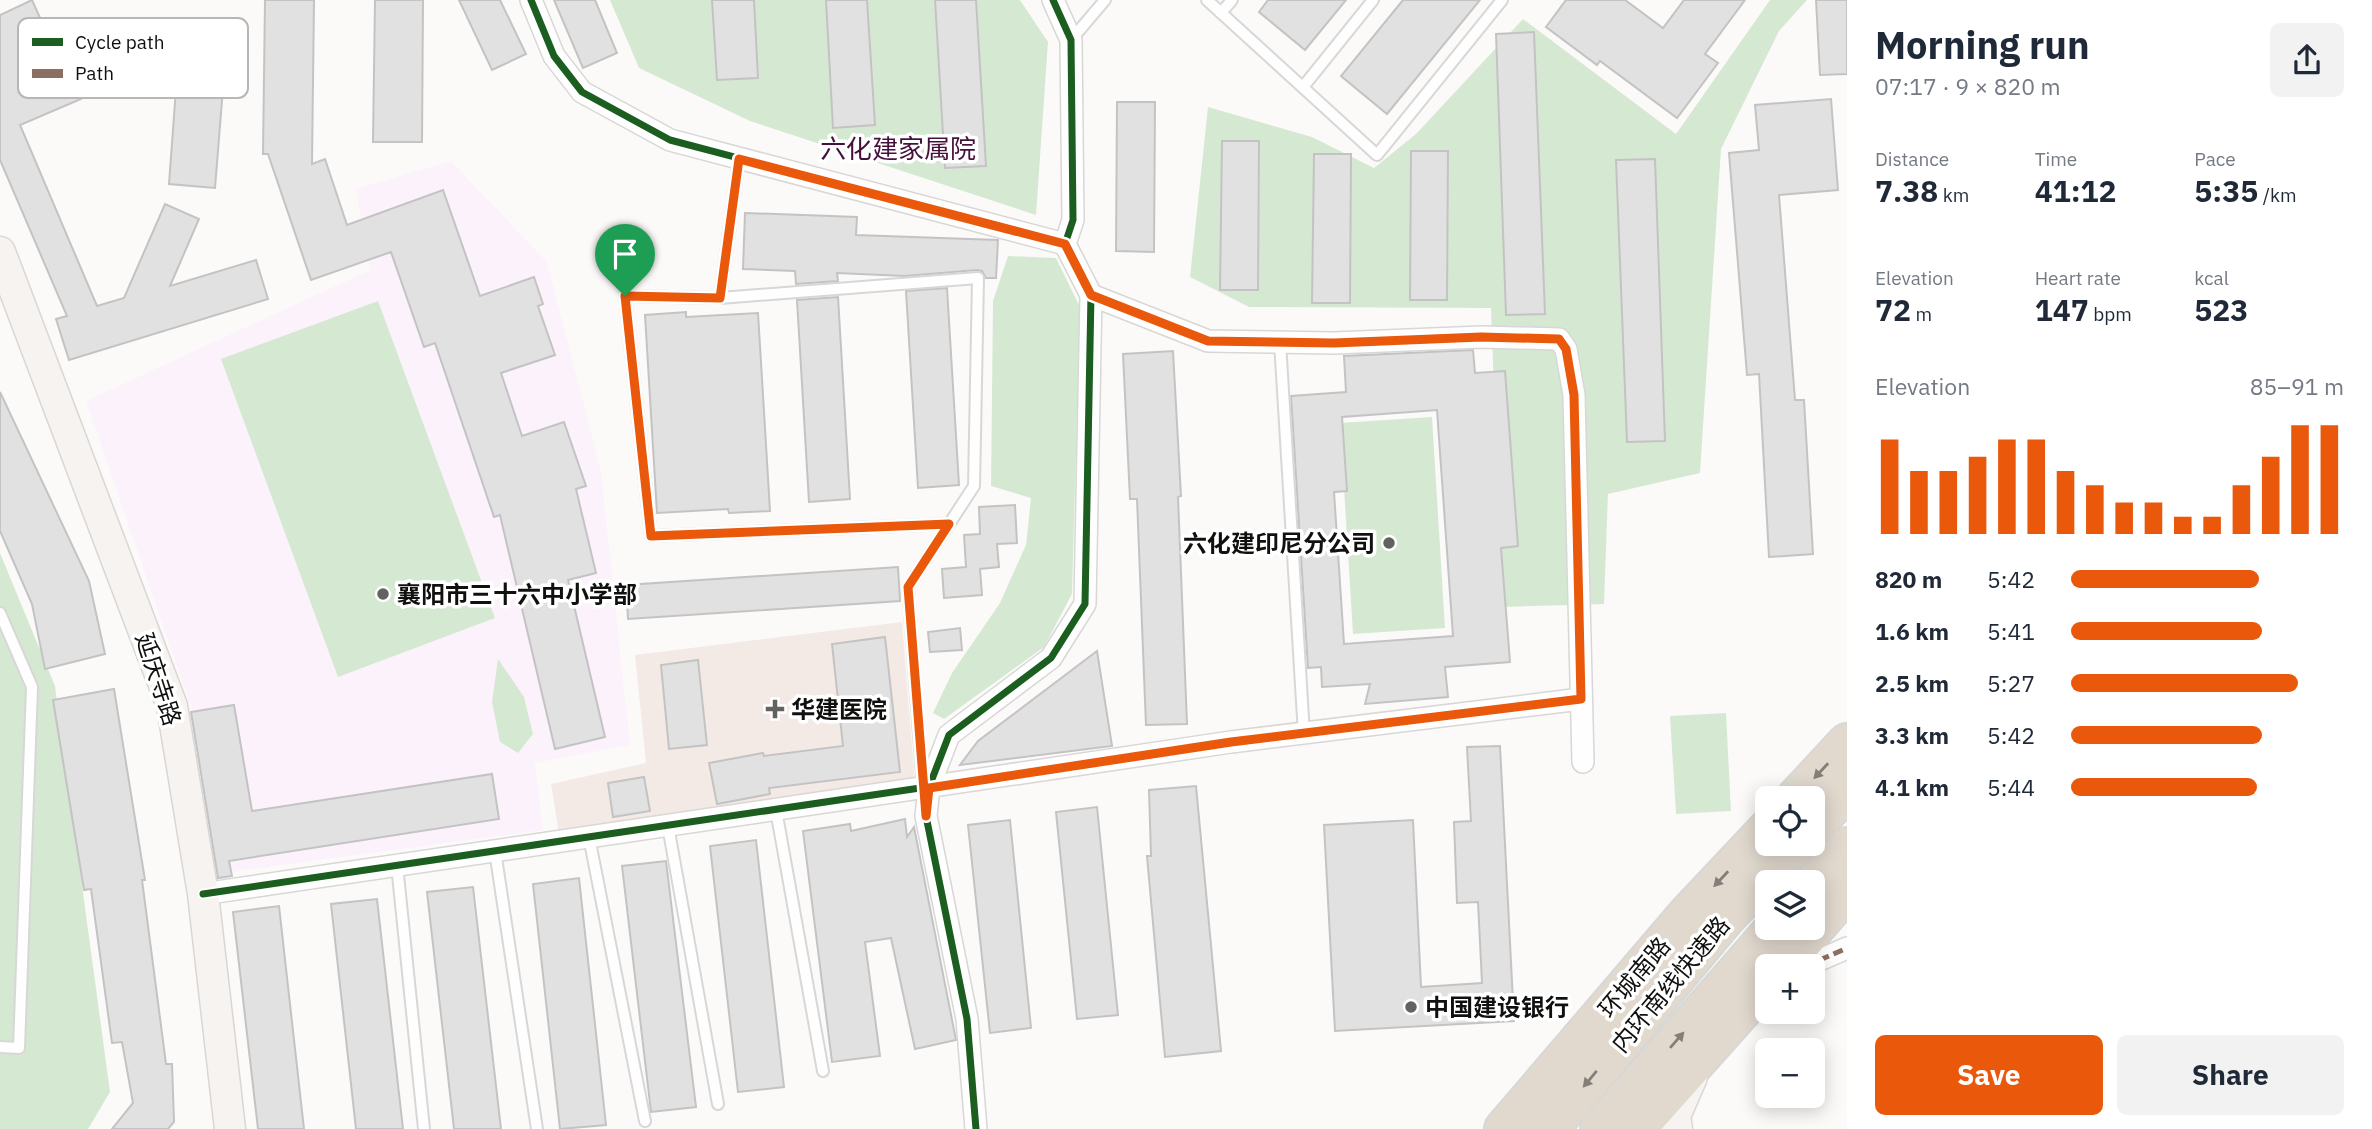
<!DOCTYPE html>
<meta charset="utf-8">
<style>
:root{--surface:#fff;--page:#f2f2f3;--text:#1f2937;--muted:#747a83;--accent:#ea580c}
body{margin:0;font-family:"IBM Plex Sans","Noto Sans SC",sans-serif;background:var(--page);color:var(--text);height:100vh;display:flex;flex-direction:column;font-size:26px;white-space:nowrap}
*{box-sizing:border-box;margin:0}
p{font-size:23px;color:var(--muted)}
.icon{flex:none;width:38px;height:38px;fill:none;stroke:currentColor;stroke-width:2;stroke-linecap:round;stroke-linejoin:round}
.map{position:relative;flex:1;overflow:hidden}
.side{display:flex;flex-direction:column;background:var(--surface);width:525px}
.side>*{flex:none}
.tools{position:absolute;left:1755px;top:786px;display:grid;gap:14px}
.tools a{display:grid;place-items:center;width:70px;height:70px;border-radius:10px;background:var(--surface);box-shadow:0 4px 18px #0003;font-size:35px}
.pin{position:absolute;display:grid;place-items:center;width:60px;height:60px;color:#fff;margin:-72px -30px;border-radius:50% 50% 50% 0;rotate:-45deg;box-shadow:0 0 7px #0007}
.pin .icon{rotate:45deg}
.round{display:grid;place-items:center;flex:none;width:74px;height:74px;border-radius:10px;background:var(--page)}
.headline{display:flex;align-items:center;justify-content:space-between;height:119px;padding:0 28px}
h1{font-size:38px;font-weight:700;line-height:52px}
.figures{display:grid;grid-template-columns:repeat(3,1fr);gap:10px;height:119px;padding:7px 28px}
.figures div{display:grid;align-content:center}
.figures b{font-size:30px;font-weight:700}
.figures small{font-size:19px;font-weight:400}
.figures p{font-size:19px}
.chart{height:196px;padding:14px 28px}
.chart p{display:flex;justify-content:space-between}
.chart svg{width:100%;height:126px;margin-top:7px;stroke:var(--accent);stroke-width:6}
.cta{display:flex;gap:14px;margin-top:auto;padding:14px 28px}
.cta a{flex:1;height:80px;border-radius:10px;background:var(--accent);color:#fff;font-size:28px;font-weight:700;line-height:80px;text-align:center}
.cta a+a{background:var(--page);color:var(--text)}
ul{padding:0 28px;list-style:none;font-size:23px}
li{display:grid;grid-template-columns:112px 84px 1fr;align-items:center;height:52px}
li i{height:18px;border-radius:9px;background:var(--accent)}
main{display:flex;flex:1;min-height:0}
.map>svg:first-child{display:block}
.education{fill:#fcf2fb}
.medical{fill:#f3eae6}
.green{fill:#d5e9d2}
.building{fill:#e2e1e1;stroke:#c4c3c3;stroke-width:2;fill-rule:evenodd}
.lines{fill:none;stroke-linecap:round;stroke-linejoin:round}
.lane-casing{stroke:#d8d7d6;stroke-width:14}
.street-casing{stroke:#d8d7d6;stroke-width:24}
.secondary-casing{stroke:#d8d7d6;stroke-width:33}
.highway-casing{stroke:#d7d7d6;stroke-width:42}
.lane{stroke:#fefefe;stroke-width:10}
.street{stroke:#fefefe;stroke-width:21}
.secondary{stroke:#f6f3f0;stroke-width:30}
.highway{stroke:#e1d9ce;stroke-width:38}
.quiet{stroke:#8d6e63;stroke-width:5;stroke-dasharray:10 5;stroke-linecap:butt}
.cycleway-casing{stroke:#fff;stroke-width:11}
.cycleway{stroke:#1b5e20;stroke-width:7}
.oneway{fill:#837f78}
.route-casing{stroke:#fff;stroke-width:14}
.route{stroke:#ea580c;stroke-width:9}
.poi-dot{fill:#626261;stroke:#fff;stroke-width:2.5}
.labels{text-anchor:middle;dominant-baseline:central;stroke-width:7;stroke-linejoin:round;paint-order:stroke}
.poi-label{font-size:24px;font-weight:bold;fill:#10100f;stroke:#fff;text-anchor:start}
.street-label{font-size:24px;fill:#10100f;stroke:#fff}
.neighbourhood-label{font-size:26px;fill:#46103d;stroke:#fff}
.key{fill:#fff;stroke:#b7b7b7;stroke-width:2}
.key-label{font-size:19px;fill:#10100f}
</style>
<main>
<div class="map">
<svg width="1847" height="1129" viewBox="0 0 1847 1129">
<rect width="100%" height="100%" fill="#fbfaf9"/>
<path class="education" d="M451,161L547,262L601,471L630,745L535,763L543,830L214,874L194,716L86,401L370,270L356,189Z"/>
<path class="medical" d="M902,622L915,783L559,834L551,784L646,763L635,655Z"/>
<g class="green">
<path d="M610,0H1020L1048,42L1036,215L750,121L639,68Z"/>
<path d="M1770,0H1807L1779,31L1721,149L1700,473L1608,494L1604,604L1502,607L1491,308L1249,307L1190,277L1208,107L1312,137L1374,168L1416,134L1523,19L1676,134Z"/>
<path d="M1008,256L1056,258L1080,307L1072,594L1044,647L944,719L933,713L952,673L1000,603L1026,545L1031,498L991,486L993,301Z"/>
<path d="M378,301L495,618L338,677L221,359Z"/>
<path d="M1432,417L1445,628L1353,634L1340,423Z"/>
<path d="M0,553L55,686L110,1092L88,1129H0Z"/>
<path d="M498,659L524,697L533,734L518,753L500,742L492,702Z"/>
<path d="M1726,713L1731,811L1676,814L1670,716Z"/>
</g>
<g class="building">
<path d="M32,0L60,62L64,60L81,99L20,125L97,306L124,298L165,204L199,219L170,286L256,260L268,299L69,360L56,319L67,316L0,160V15Z"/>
<path d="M265,0H314L312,164L325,159L347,225L443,190L480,296L534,277L543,304L538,306L555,355L501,373L522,436L564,422L586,486L576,489L596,573L568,580L605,737L555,749L500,515L494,517L435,343L424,347L391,252L311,280L268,154H263Z"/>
<path d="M375,0H423L422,142H373Z"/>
<path d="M459,0H500L526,54L492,70Z"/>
<path d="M554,0H595L617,53L583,68Z"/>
<path d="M712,0H754L758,78L717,80Z"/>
<path d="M826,0H867L875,125L833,128Z"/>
<path d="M935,0H976L986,166L945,168Z"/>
<path d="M1268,0H1346L1305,50L1259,12Z"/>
<path d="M1403,0H1480L1387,114L1341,76Z"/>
<path d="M1566,0H1625L1663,28L1684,0H1745L1705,54L1718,63L1677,118L1600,61L1597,65L1546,27Z"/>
<path d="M1816,0H1847V74L1820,75Z"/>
<path d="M1534,32L1545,314L1506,315L1496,34Z"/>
<path d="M179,48L226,51L215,188L169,184Z"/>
<path d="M1831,99L1838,190L1779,195L1795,400H1804L1813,554L1769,557L1759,374L1747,375L1729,153L1759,150L1755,105Z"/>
<path d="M1117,102H1155L1154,252L1116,251Z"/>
<path d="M1222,141H1259L1258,290H1220Z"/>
<path d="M1411,151H1448L1447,300H1410Z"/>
<path d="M1314,154H1351L1350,303H1312Z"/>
<path d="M1655,159L1665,441L1627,442L1616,160Z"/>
<path d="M745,213L857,217L856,235L998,240L996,278H986L982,271L977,270L905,276L837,273L838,281L796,284L795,271L743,269Z"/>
<path d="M947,288L959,485L918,488L906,291Z"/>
<path d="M838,297L850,499L809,502L797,300Z"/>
<path d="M686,312V317L758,313L770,511L729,513L728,509L657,513L645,315Z"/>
<path d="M1473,350L1475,373L1505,371L1518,546L1501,548L1510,662L1445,667L1448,697L1365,704L1370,684L1322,687L1321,667L1308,668L1291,396L1346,392L1344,356ZM1437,410L1453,636L1344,644L1334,492L1347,491L1342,417Z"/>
<path d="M1173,351L1181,496L1178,497L1187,724L1146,725L1137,499H1130L1123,354Z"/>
<path d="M0,392L89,581L105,654L45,669L32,604L0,531Z"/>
<path d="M1015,505L1017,543L997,544L999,567L980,569L982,595L944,598L942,569L966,567L964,535L980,534L979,507Z"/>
<path d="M898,567L900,601L628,619L626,585Z"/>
<path d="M960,628L962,650L930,652L928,632Z"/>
<path d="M885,637L900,772L769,788L770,794L717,804L709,763L763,753L764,756L843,746L832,644Z"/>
<path d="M1097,651L1112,746L960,765L978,741Z"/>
<path d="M698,660L707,745L669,749L661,665Z"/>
<path d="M114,689L145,880H142L166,1064H172L174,1122L168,1129H112L133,1103L122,1042L112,1043L91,889L84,890L53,700Z"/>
<path d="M234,705L252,811L492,774L499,819L229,861L232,876L218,878L191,712Z"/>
<path d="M1500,746L1514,1021L1335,1031L1324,825L1413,820L1421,987L1482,983L1478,902L1457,903L1454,822L1471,821L1467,747Z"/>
<path d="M644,777L650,811L613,817L608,783Z"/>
<path d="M1196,786L1221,1051L1165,1057L1147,856H1151L1149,790Z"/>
<path d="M1097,807L1118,1015L1077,1019L1056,812Z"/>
<path d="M905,819L907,837L914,827L956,1040L915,1049L891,938L865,942L880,1056L832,1062L803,831L850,824L851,831Z"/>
<path d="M1010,820L1031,1028L990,1033L968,825Z"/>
<path d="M756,840L784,1087L738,1092L710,846Z"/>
<path d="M666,861L696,1107L651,1112L622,866Z"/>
<path d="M579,878L606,1125L560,1129L533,884Z"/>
<path d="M473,887L501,1129H454L427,892Z"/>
<path d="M377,899L403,1129H356L331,904Z"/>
<path d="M279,906L304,1129H258L233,912Z"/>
</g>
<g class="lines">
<g class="lane-casing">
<g id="lane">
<path d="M1207,0L1377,155L1502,0"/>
<path d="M1221,13L1232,0"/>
<path d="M1071,40L1105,0"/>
<path d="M1303,87L1373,0"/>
<path d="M739,159L720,298L978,278L974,486L908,587L923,787"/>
<path d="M720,298L625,296L651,536L949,524"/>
<path d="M1280,342L1304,734"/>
<path d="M0,613L32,687L19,1048L0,1047"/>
<path d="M776,810L823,1071"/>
<path d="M668,826L718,1104"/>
<path d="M589,837L645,1121"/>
<path d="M495,851L537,1129"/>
<path d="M397,865L424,1129"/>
</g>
</g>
<g class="street-casing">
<g id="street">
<path d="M531,0L554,56L582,92L670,140L1065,244"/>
<path d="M1091,295L1208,341L1334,343L1481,337L1559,339L1566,349L1574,395L1583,762"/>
<path d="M203,894L1231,742L1581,699"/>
<path d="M1806,966L1847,948"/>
<path d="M976,1129L967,1019L926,816L929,787L949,735L1051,658L1085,604L1091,295L1065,244L1073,220L1071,40L1053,0"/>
</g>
</g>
<g class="secondary-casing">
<g id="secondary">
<path d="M0,252L172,706L203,894L230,1129"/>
<path d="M1677,1129L1675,1116L1692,1077"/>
</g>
</g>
<g class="highway-casing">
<g id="highway">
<path d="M1796,798L1847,743"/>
<path d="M1813,826L1847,791"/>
<path d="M1813,884L1847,847"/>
<path d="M1781,966L1847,891"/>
<path d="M1504,1129L1687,915L1768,829"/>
<path d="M1549,1129L1727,916L1796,844"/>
<path d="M1600,1129L1775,928"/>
<path d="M1636,1129L1768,981"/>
</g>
</g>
<use href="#lane" class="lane"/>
<use href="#street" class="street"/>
<use href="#secondary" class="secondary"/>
<use href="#highway" class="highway"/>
<g class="quiet">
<path d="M1806,966L1847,948"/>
<path d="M1765,983H1768"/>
</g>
<g class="cycleway-casing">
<g id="cycleway">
<path d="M531,0L554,56L582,92L670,140L1065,244"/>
<path d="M203,894L1231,742L1581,699"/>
<path d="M976,1129L967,1019L926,816L929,787L949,735L1051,658L1085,604L1091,295L1065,244L1073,220L1071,40L1053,0"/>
</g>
</g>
<use href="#cycleway" class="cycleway"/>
</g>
<defs><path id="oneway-solid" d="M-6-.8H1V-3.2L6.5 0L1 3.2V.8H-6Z" transform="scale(1.75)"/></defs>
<g class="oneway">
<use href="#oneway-solid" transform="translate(1821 771) rotate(133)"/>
<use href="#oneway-solid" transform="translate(1721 879) rotate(133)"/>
<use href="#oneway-solid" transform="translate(1677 1040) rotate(-49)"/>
<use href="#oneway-solid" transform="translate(1590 1079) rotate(130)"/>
</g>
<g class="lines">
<g class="route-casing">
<path id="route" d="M739,159L1065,244L1091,295L1208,341L1334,343L1481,337L1559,339L1566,349L1574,395L1581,699L1231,742L929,788L926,816L908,587L949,524L651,536L625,296L720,298Z"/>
</g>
<use href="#route" class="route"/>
</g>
<g class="poi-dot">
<circle cx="1389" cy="543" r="7"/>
<circle cx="383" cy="594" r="7"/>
<path d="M771.5 698.5h7v7h7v7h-7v7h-7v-7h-7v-7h7z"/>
<circle cx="1411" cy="1007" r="7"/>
</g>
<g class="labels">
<g class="poi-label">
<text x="1375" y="543" text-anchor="end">六化建印尼分公司</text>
<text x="397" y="594">襄阳市三十六中小学部</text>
<text x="791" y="709">华建医院</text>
<text x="1425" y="1007">中国建设银行</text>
</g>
<g class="street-label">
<text transform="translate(159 679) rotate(72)">延庆寺路</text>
<text transform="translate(1634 977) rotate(-50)">环城南路</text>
<text transform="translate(1670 984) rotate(-50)">内环南线快速路</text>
</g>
<g class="neighbourhood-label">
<text x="898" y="148">六化建家属院</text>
</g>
</g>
<rect x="18" y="18" width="230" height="80" rx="10" class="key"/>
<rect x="32" y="38" width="31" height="8" fill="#1b5e20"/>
<rect x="32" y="69" width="31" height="9" fill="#8d6e63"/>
<g class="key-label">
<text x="75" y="49">Cycle path</text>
<text x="75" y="80">Path</text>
</g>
</svg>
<div class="tools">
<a><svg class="icon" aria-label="locate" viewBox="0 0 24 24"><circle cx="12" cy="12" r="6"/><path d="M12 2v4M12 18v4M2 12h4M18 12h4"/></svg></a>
<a><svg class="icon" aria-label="layers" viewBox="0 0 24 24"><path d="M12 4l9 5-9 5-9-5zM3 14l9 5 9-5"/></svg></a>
<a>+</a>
<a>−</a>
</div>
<div class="pin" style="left:625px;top:296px;background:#1e9e55"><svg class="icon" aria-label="arrive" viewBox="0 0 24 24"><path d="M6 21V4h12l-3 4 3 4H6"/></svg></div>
</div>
<section class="side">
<div class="headline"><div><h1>Morning run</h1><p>07:17 · 9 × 820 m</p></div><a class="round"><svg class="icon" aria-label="share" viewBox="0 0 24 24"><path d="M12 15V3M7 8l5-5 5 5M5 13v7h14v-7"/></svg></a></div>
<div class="figures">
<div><p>Distance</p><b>7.38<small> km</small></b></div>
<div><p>Time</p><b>41:12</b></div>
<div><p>Pace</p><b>5:35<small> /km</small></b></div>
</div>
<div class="figures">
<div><p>Elevation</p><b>72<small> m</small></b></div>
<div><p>Heart rate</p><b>147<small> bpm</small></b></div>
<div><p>kcal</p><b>523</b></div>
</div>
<div class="chart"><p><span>Elevation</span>85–91 m</p>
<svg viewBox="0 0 160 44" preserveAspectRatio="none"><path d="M5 44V11M15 44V22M25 44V22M35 44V17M45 44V11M55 44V11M65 44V22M75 44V27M85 44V33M95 44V33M105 44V38M115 44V38M125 44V27M135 44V17M145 44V6M155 44V6"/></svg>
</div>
<ul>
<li><b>820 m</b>5:42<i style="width:69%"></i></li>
<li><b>1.6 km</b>5:41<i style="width:70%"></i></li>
<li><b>2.5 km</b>5:27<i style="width:83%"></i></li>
<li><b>3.3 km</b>5:42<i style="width:70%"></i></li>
<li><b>4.1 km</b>5:44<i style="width:68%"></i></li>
</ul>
<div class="cta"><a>Save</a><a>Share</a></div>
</section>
</main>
